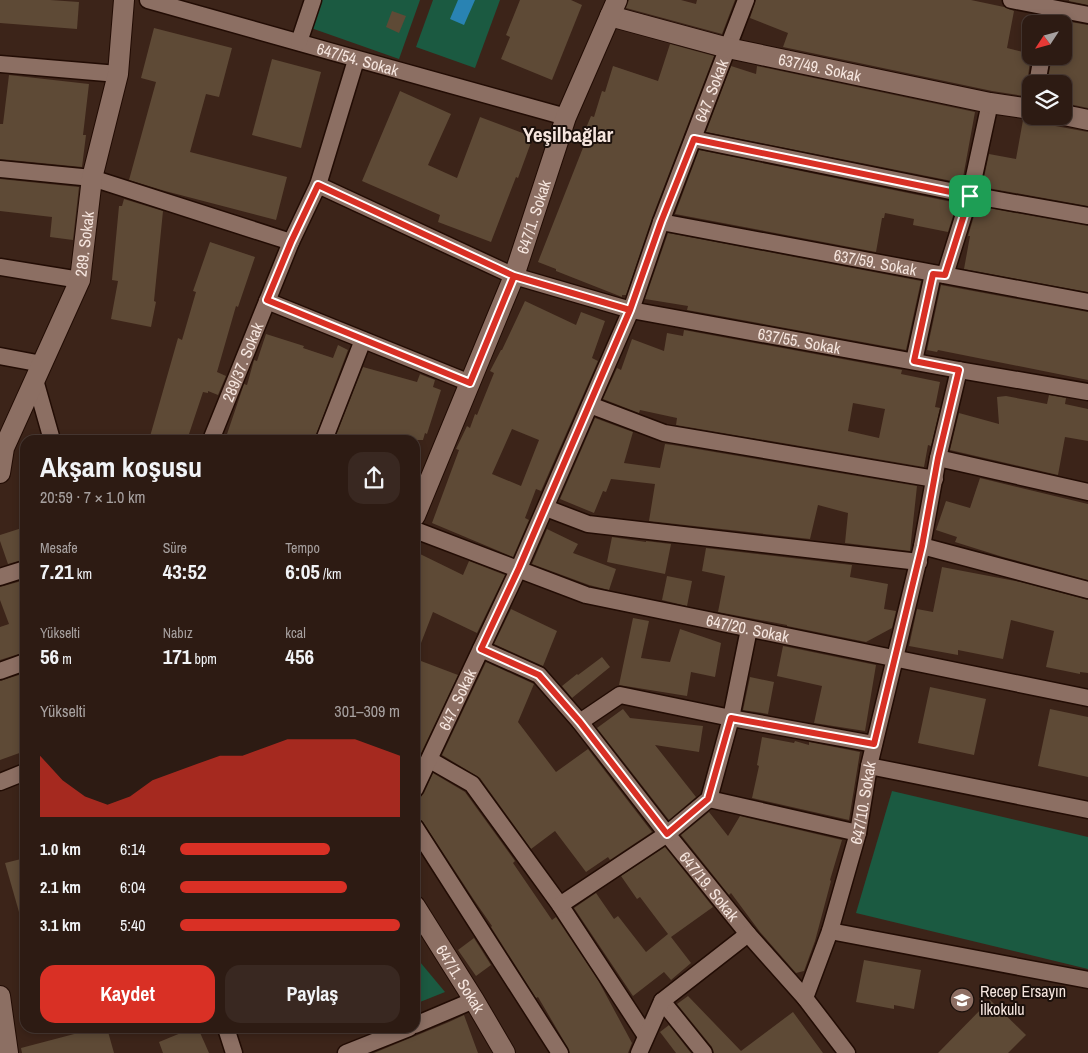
<!DOCTYPE html>
<html lang="tr">
<meta charset="utf-8">
<style>
:root{--surface:#2d1b13;--page:#392821;--text:#f1f3f6;--muted:#a7a1a0;--line:#483933;--accent:#d93025}
body{margin:0;font-family:"Archivo Narrow",sans-serif;background:var(--page);color:var(--text);height:100vh;display:flex;flex-direction:column;font-size:19px;white-space:nowrap}
*{box-sizing:border-box;margin:0}
p{font-size:16px;color:var(--muted)}
.icon{flex:none;width:28px;height:28px;fill:none;stroke:currentColor;stroke-width:2;stroke-linecap:round;stroke-linejoin:round}
.map{position:relative;flex:1;overflow:hidden}
.panel{position:absolute;left:20px;top:435px;width:400px;height:598px;display:flex;flex-direction:column;background:var(--surface);border-radius:15px;box-shadow:0 2px 8px #0003,0 0 0 1px var(--line)}
.panel>*{flex:none}
.needle{width:32px;rotate:234deg}
.tools{position:absolute;left:1022px;top:15px;display:grid;gap:10px}
.tools a{display:grid;place-items:center;width:50px;height:50px;border-radius:10px;background:var(--surface);box-shadow:0 2px 8px #0003,0 0 0 1px var(--line);font-size:25px}
.pin{position:absolute;display:grid;place-items:center;width:42px;height:42px;color:#fff;margin:-21px;border-radius:10px;box-shadow:0 2px 8px #0006}
.round{display:grid;place-items:center;flex:none;width:52px;height:52px;border-radius:15px;background:var(--page)}
.overview{display:flex;align-items:center;justify-content:space-between;height:85px;padding:0 20px}
h1{font-size:28px;font-weight:700;line-height:38px}
.figures{display:grid;grid-template-columns:repeat(3,1fr);gap:8px;height:85px;padding:5px 20px}
.figures div{display:grid;align-content:center}
.figures b{font-size:21px;font-weight:700}
.figures small{font-size:14px;font-weight:400}
.figures p{font-size:14px}
.chart{height:140px;padding:10px 20px}
.chart p{display:flex;justify-content:space-between}
.chart svg{width:100%;height:90px;margin-top:5px;fill:var(--accent);opacity:.7}
.action{display:flex;gap:10px;margin-top:auto;padding:10px 20px}
.action a{flex:1;height:58px;border-radius:15px;background:var(--accent);color:#fff;font-size:20px;font-weight:700;line-height:58px;text-align:center}
.action a+a{background:var(--page);color:var(--text)}
ul{padding:0 20px;list-style:none;font-size:16px}
li{display:grid;grid-template-columns:80px 60px 1fr;align-items:center;height:38px}
li i{height:12px;border-radius:6px;background:var(--accent)}
.map>svg:first-child{display:block}
.green{fill:#1b5a41}
.water{fill:#2983b3}
.building{fill:#5e4a36;fill-rule:evenodd}
.lines{fill:none;stroke-linecap:round;stroke-linejoin:round}
.minor-casing{stroke:#220c04;stroke-width:19}
.tertiary-casing{stroke:#220c04;stroke-width:22}
.minor{stroke:#8c6f63;stroke-width:16}
.tertiary{stroke:#8c6f63;stroke-width:20}
.route-casing{stroke:#fff;stroke-width:10}
.route{stroke:#d93025;stroke-width:6}
.labels{text-anchor:middle;dominant-baseline:central;stroke-width:4;stroke-linejoin:round;paint-order:stroke}
.street-label{font-size:16px;fill:#f6e6df;stroke:#1b100b}
.poi-label{font-size:16px;fill:#f6e6df;stroke:#1b100b;text-anchor:start}
.district-label{font-size:21px;font-weight:bold;fill:#f6e6df;stroke:#1b100b}
</style>
<div class="map">
<svg width="1088" height="1053" viewBox="0 0 1088 1053">
<rect width="100%" height="100%" fill="#3c2419"/>
<g class="green">
<path d="M321,0H420L399,59L311,28Z"/>
<path d="M433,0H500L475,68L416,47Z"/>
<path d="M892,791L1088,837V969L856,913Z"/>
<path d="M415,956L445,992L415,1004Z"/>
</g>
<path class="water" d="M458,0H475L464,25L450,19Z"/>
<g class="building">
<path d="M0,0H50L79,2L77,29L0,23Z"/>
<path d="M520,0H571L582,5L552,80L501,59L510,37L506,35Z"/>
<path d="M629,0H681L696,4L697,0H735L722,34L626,8Z"/>
<path d="M756,0H971L1004,7L1014,11L1007,48L1031,54L1027,84L1024,96L992,91L783,47L788,33L750,18Z"/>
<path d="M1069,0H1088V5L1069,1Z"/>
<path d="M392,11L406,16L399,33L386,27Z"/>
<path d="M1065,21L1088,25V108L1064,103V84H1047L1052,56H1064Z"/>
<path d="M154,28L232,48L219,97L206,94L190,152L287,177L276,220L165,191L129,180L156,82L141,78Z"/>
<path d="M670,44L714,56L652,218L626,295H622V297L556,271V269L538,262L588,135L584,133L591,116L594,117L602,91L605,92L613,66L658,81Z"/>
<path d="M272,59L321,72L301,148L252,135Z"/>
<path d="M731,66L756,74L757,66L975,112L962,183L706,132Z"/>
<path d="M9,75L89,84L83,135H86L82,167L0,159V124H3Z"/>
<path d="M400,91L451,114L428,165L457,178L480,117L533,137L518,178L516,177L491,242L438,222L440,215L362,181Z"/>
<path d="M1023,120L1088,132V206L982,187L989,154L1016,159Z"/>
<path d="M699,150L957,203L948,232L913,225L914,219L885,213L884,218H882L876,252L675,214Z"/>
<path d="M0,179L79,187L73,240L50,237L52,217L0,211Z"/>
<path d="M124,199L163,211L154,301L156,302L151,327L111,319L118,281L112,280L119,206H122Z"/>
<path d="M977,206L1088,226V292L964,269L970,236H968Z"/>
<path d="M668,233L921,281L906,350L687,310L688,306L645,299Z"/>
<path d="M210,242L255,257L238,307L236,306L217,372L226,376L218,395L208,391V393L203,392L187,440H149L178,338L182,340L196,292L193,291Z"/>
<path d="M941,285L1088,312V380L938,350L937,352L927,350Z"/>
<path d="M525,301L576,325L581,312L605,321L592,358L598,361L541,491L536,489L525,518L529,520L513,557L432,523L459,450L456,449L467,426L470,428L475,414L477,415L494,373L490,371L501,350H502ZM512,429L539,440L521,486L492,474Z"/>
<path d="M684,330L902,370L901,374L940,382L935,407L940,408L931,446L928,445L924,467L676,425L677,418L640,410L639,413L603,399L617,368L621,370L632,339L664,351L667,333L683,336ZM853,403L885,409L879,438L848,431Z"/>
<path d="M266,334L304,346L303,348L333,358L338,345L348,350L314,440H225L244,384L247,385L254,360L257,361Z"/>
<path d="M363,367L417,382L420,374L435,380L433,387L441,390L427,434L425,433L423,440H341L335,438Z"/>
<path d="M1049,395L1066,398L1065,404L1088,409V441L1065,437L1058,475L950,450L959,413L999,424L997,397L1006,396L1047,404Z"/>
<path d="M595,418L633,432L624,463L660,468L665,444L673,445L917,486L910,551L845,543L848,513L818,505L810,539L649,521L655,484L611,479L606,492L603,491L594,513L560,499Z"/>
<path d="M980,478L1088,504V580L1003,557L955,542L957,537L936,530L946,501L970,508Z"/>
<path d="M25,527V559L8,564L0,541V535Z"/>
<path d="M547,529L578,544L573,553L616,569L609,590L589,585L532,564Z"/>
<path d="M612,537L646,542V541L671,544L665,574L607,562Z"/>
<path d="M706,548L852,565L850,577L888,584L884,609L896,611L892,628L866,642L787,626V625L718,612L725,576L702,571Z"/>
<path d="M420,554L463,575L469,561L505,575L477,633L433,612L416,656L415,566Z"/>
<path d="M942,567L1020,582L1088,600V673L1080,672V674L1046,667L1054,631L1011,620L1003,659L958,650V655L909,646L917,609L933,612Z"/>
<path d="M667,576L692,581L687,606L662,600Z"/>
<path d="M25,580V652L0,660V627L9,624L0,600V587Z"/>
<path d="M511,609L557,631L543,666L494,644Z"/>
<path d="M633,618L649,621L641,658L670,662L680,629L721,643L715,677L691,672L687,696L619,685Z"/>
<path d="M783,646L876,665L865,731L814,723L822,686L777,676Z"/>
<path d="M602,657L610,667L572,698L562,686L577,674L578,675Z"/>
<path d="M421,661L458,675L415,766V677Z"/>
<path d="M486,662L534,684L518,722L556,772L588,749L652,832L610,860L608,857L586,872L555,831L531,849L480,778L442,755Z"/>
<path d="M25,673V751L0,760V681Z"/>
<path d="M750,677L774,682L768,714L743,710Z"/>
<path d="M930,687L986,699L974,755L918,743Z"/>
<path d="M623,709L630,718L703,726L699,752L655,745L696,797L669,820L597,728Z"/>
<path d="M1050,709L1088,717V777L1038,766Z"/>
<path d="M762,737L794,743L795,741L809,745V742L860,752L849,820L752,798L759,766L757,765Z"/>
<path d="M433,773L465,792L515,861L513,863L552,920L556,917L598,980L632,1043L628,1053H570L568,1048L538,997L536,998L491,927L492,926L474,900L423,822L415,814V809L420,798L424,793Z"/>
<path d="M709,812L728,836L740,816L842,840L830,880L831,881L815,941L804,971L796,973L760,932L731,893L729,895L681,835Z"/>
<path d="M665,847L713,907L671,937L691,963L671,980L664,972L633,996L574,908L596,893L614,919L618,916L646,952L668,934L640,897L637,899L621,876Z"/>
<path d="M25,858V919H21L5,863Z"/>
<path d="M474,938L491,965L476,976L458,950Z"/>
<path d="M864,960L921,970L914,1009L894,1005V1009L856,1002Z"/>
<path d="M688,996L741,1051L793,1012L823,1053H714L712,1047L677,1004Z"/>
<path d="M990,1000L1026,1035L1008,1053H938Z"/>
<path d="M464,1015L478,1053H374L449,1022Z"/>
<path d="M669,1025L691,1053H676L660,1032Z"/>
<path d="M97,1028H107L114,1053H22L21,1048Z"/>
<path d="M193,1028H198L209,1053H163L159,1042Z"/>
</g>
<g class="lines">
<g class="minor-casing">
<g id="minor">
<path id="s1" d="M148,0C287,39 427,79 566,117"/>
<path d="M1011,0L1088,15"/>
<path d="M299,42L313,0"/>
<path d="M0,64L118,74"/>
<path d="M1037,84L1042,56"/>
<path d="M693,139L970,195L1088,216"/>
<path d="M0,169L92,178L291,242"/>
<path id="s2" d="M318,185L514,276L631,310L959,370L1088,392"/>
<path id="s3" d="M661,222L1088,302"/>
<path d="M0,267L80,280"/>
<path d="M945,275L970,195L990,103"/>
<path d="M267,301L470,383"/>
<path d="M0,356L42,364"/>
<path d="M914,361L933,274"/>
<path d="M35,380L52,440"/>
<path d="M590,405L664,433L935,479"/>
<path id="s4" d="M211,440L291,242L318,185L356,60"/>
<path d="M324,440L363,340"/>
<path d="M938,458L1088,492"/>
<path d="M546,508L588,524L919,562"/>
<path id="s5" d="M415,530L586,595L1088,698"/>
<path d="M922,546L1088,590"/>
<path d="M0,577L25,569"/>
<path id="s6" d="M481,649L539,675L580,722L667,834L748,934L805,998L847,1053"/>
<path d="M0,671L25,662"/>
<path d="M580,722L620,695L731,718L874,744"/>
<path d="M430,760L472,784L560,905L646,1036"/>
<path d="M869,766L1088,810"/>
<path d="M0,782L25,772"/>
<path id="s7" d="M415,789L519,568L631,310L661,222L746,0"/>
<path d="M709,799L858,833"/>
<path d="M415,827L560,1053"/>
<path d="M560,905L667,834L709,799L731,718L749,629"/>
<path d="M830,931L1088,980"/>
<path id="s8" d="M805,998L830,931L858,833L869,766L922,546L938,458L959,370"/>
<path d="M662,1001L704,1053"/>
<path d="M415,1025L474,1000"/>
<path d="M226,1028L234,1053"/>
<path d="M346,1053L409,1028"/>
<path d="M639,1053L662,1001L748,934"/>
</g>
</g>
<g class="tertiary-casing">
<g id="tertiary">
<path id="s9" d="M610,16L728,48L990,103L1031,109"/>
<path d="M1064,115L1088,120"/>
<path id="s10" d="M0,473L4,448L80,280L92,178L118,74L124,0"/>
<path id="s11" d="M415,516L514,276L566,117L617,0"/>
<path id="s12" d="M415,906L474,1000L505,1053"/>
<path d="M0,996L8,1053"/>
</g>
</g>
<use href="#minor" class="minor"/>
<use href="#tertiary" class="tertiary"/>
</g>
<g class="lines">
<g class="route-casing">
<path id="route" d="M970,196L694,139L661,222L630,310L514,276L318,185L291,242L267,300L470,383L514,276L630,310L519,568L481,649L539,675L580,722L667,834L708,799L731,718L874,744L922,546L938,458L959,370L914,361L933,274L945,275L970,196"/>
</g>
<use href="#route" class="route"/>
</g>
<defs>
<g id="school-disc" transform="scale(1.25)"><circle r="9.5" fill="#8d6e63" stroke="#1b100b"/><path d="M0-5L7-2L0 1L-7-2ZM-4 1L0 2.5L4 1V4Q0 6-4 4Z" fill="#fff"/></g>
</defs>
<g fill-rule="evenodd">
<use href="#school-disc" x="962" y="1000"/>
</g>
<g class="labels">
<g class="street-label">
<text stroke="none"><textPath href="#s1" startOffset="218">647/54. Sokak</textPath></text>
<text stroke="none"><textPath href="#s9" startOffset="216">637/49. Sokak</textPath></text>
<text stroke="none"><textPath href="#s7" startOffset="759">647. Sokak</textPath></text>
<text stroke="none"><textPath href="#s11" startOffset="322">647/1. Sokak</textPath></text>
<text stroke="none"><textPath href="#s10" startOffset="246">289. Sokak</textPath></text>
<text stroke="none"><textPath href="#s3" startOffset="218">637/59. Sokak</textPath></text>
<text stroke="none"><textPath href="#s2" startOffset="509">637/55. Sokak</textPath></text>
<text stroke="none"><textPath href="#s4" startOffset="84">289/37. Sokak</textPath></text>
<text stroke="none"><textPath href="#s5" startOffset="348">647/20. Sokak</textPath></text>
<text stroke="none"><textPath href="#s7" startOffset="99">647. Sokak</textPath></text>
<text stroke="none"><textPath href="#s8" startOffset="204">647/10. Sokak</textPath></text>
<text stroke="none"><textPath href="#s6" startOffset="335">647/19. Sokak</textPath></text>
<text stroke="none"><textPath href="#s12" startOffset="86">647/1. Sokak</textPath></text>
</g>
<g class="poi-label">
<text x="980" y="991">Recep Ersayın<tspan x="980" dy="18">İlkokulu</tspan></text>
</g>
<g class="district-label">
<text x="568" y="134">Yeşilbağlar</text>
</g>
</g>
</svg>
<div class="tools">
<a><svg class="needle" viewBox="-14 -14 28 28"><path d="M0-13l5 13h-10z" fill="#e53935"/><path d="M0 13l5-13h-10z" fill="#a7a1a0"/></svg></a>
<a><svg class="icon" aria-label="layers" viewBox="0 0 24 24"><path d="M12 4l9 5-9 5-9-5zM3 14l9 5 9-5"/></svg></a>
</div>
<div class="pin" style="left:970px;top:196px;background:#1e9e55"><svg class="icon" aria-label="arrive" viewBox="0 0 24 24"><path d="M6 21V4h12l-3 4 3 4H6"/></svg></div>
<section class="panel">
<div class="overview"><div><h1>Akşam koşusu</h1><p>20:59 · 7 × 1.0 km</p></div><a class="round"><svg class="icon" aria-label="share" viewBox="0 0 24 24"><path d="M12 15V3M7 8l5-5 5 5M5 13v7h14v-7"/></svg></a></div>
<div class="figures">
<div><p>Mesafe</p><b>7.21<small> km</small></b></div>
<div><p>Süre</p><b>43:52</b></div>
<div><p>Tempo</p><b>6:05<small> /km</small></b></div>
</div>
<div class="figures">
<div><p>Yükselti</p><b>56<small> m</small></b></div>
<div><p>Nabız</p><b>171<small> bpm</small></b></div>
<div><p>kcal</p><b>456</b></div>
</div>
<div class="chart"><p><span>Yükselti</span>301–309 m</p>
<svg viewBox="0 0 160 44" preserveAspectRatio="none"><path d="M0 44V14L10 26L20 34L30 38L40 34L50 26L60 22L70 18L80 14L90 14L100 10L110 6L120 6L130 6L140 6L150 10L160 14V44z"/></svg>
</div>
<ul>
<li><b>1.0 km</b>6:14<i style="width:68%"></i></li>
<li><b>2.1 km</b>6:04<i style="width:76%"></i></li>
<li><b>3.1 km</b>5:40<i style="width:100%"></i></li>
</ul>
<div class="action"><a>Kaydet</a><a>Paylaş</a></div>
</section>
</div>
